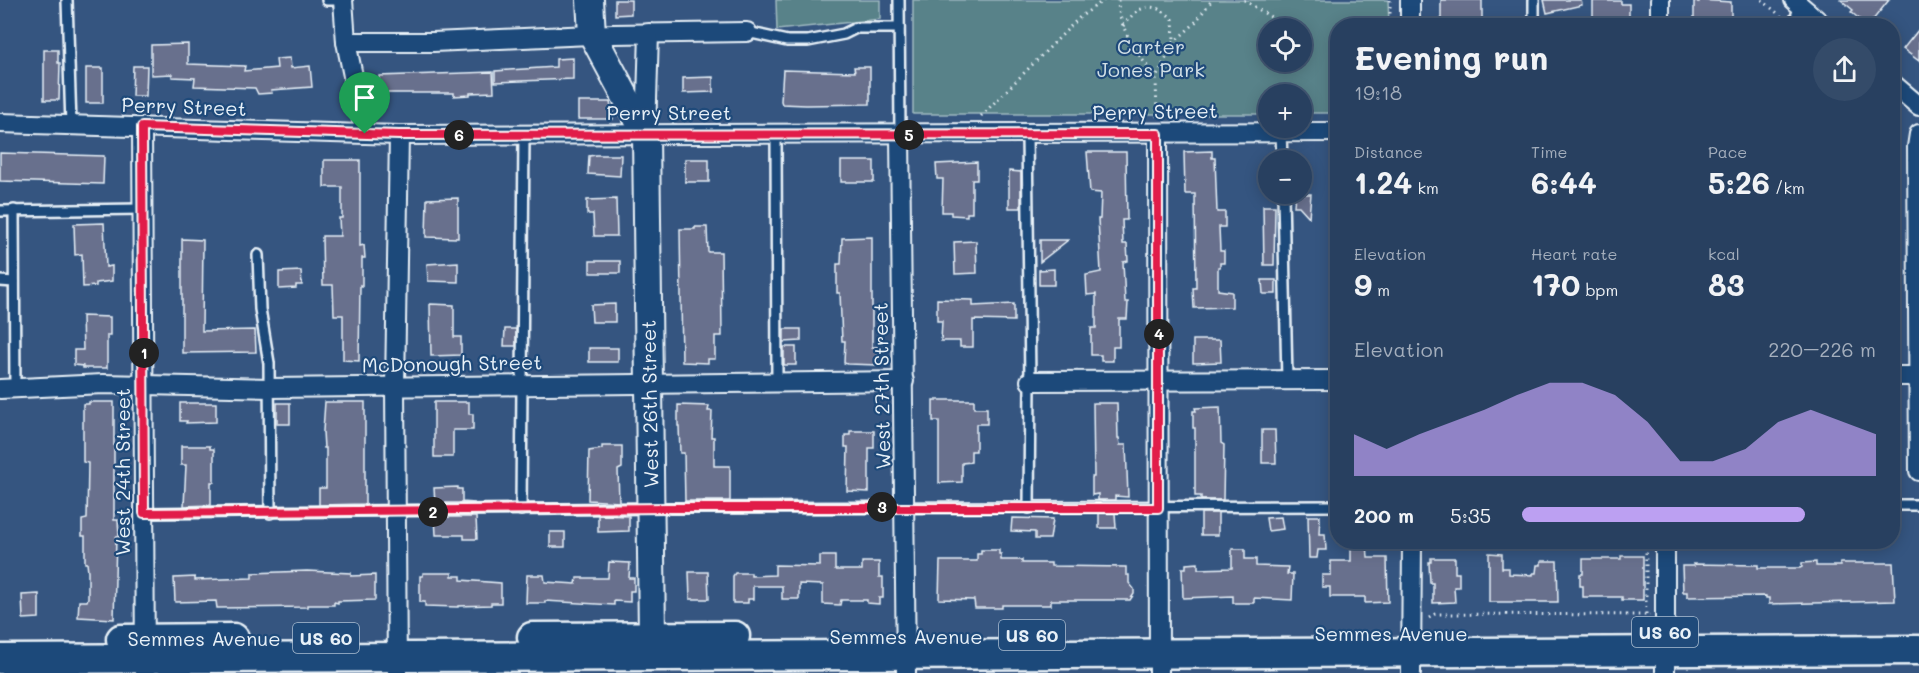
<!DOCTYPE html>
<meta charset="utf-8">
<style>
:root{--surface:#284060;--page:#344b69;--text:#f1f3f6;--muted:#a5afbd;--line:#445975;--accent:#bca0f2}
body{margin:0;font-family:Mali,sans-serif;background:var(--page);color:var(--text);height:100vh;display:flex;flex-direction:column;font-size:22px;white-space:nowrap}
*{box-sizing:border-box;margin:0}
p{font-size:20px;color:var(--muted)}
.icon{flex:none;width:33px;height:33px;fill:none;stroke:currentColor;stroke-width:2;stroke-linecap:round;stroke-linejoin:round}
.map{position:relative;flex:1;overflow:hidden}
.sheet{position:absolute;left:1330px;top:18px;width:570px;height:531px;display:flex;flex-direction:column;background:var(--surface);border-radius:24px;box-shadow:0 3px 15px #0003,0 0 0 2px var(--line)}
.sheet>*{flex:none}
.buttons{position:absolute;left:1258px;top:18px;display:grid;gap:12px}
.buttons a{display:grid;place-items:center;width:54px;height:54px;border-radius:50%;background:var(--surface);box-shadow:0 3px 15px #0003,0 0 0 2px var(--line);font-size:30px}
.pin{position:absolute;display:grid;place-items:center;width:51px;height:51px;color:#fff;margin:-62px -26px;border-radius:50% 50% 50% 0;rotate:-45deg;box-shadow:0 0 6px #0007}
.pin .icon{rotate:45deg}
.km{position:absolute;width:30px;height:30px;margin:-15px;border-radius:50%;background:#222;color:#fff;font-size:16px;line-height:30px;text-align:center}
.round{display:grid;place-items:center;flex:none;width:63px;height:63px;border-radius:32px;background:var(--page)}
.headline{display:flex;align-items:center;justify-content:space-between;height:102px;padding:0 24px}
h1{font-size:33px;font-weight:700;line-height:45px}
.figures{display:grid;grid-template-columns:repeat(3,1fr);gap:9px;height:102px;padding:6px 24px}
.figures div{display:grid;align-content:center}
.figures b{font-size:30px;font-weight:700}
.figures small{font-size:16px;font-weight:400}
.figures p{font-size:16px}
.chart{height:168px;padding:12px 24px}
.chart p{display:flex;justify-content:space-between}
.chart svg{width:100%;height:108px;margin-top:6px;fill:var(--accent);opacity:.7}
ul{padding:0 24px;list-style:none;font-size:20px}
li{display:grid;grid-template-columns:96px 72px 1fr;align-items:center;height:45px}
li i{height:15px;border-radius:8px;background:var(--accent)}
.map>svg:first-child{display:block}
.green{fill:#588289;stroke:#a0bac0;stroke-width:1.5;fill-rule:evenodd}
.building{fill:#686f8d;stroke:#e8f1f8;stroke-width:1.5}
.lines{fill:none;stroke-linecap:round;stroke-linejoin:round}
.lane-casing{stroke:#e8f1f8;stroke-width:14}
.street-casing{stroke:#e8f1f8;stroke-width:22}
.secondary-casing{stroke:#e8f1f8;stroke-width:30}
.primary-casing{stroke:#e8f1f8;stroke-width:33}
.path{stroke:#e8f1f8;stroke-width:3;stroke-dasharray:1.5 4.5;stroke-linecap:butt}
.lane{stroke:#1f4a7a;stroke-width:9}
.street{stroke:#1f4a7a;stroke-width:18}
.secondary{stroke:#1f4a7a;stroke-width:26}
.primary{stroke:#1f4a7a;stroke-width:28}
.route-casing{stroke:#fff;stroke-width:12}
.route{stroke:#e11d48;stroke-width:8}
.labels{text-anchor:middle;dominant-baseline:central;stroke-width:4.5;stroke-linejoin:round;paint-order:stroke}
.shield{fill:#1f4a7a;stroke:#acbfd2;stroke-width:1.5}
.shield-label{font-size:18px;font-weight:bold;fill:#e8f1f8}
.park-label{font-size:20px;fill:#d2e0e7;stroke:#1f4a7a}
.street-label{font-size:20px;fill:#e8f1f8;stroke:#1f4a7a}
</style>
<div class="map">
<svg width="1919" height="673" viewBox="0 0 1919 673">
<rect width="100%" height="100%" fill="#355580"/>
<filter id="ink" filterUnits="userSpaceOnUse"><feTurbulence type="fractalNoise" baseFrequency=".0167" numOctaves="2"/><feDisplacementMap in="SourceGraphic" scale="12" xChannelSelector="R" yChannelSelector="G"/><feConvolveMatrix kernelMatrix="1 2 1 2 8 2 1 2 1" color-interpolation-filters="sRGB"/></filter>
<g filter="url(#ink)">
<g class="green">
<path d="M776,0H880V19L777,30Z"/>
<path d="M913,0H1388L1389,25L1338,26V113H1302V94H1269V114H913ZM1269,28H1302V62H1269Z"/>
</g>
<g class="building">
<path d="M615,0H631V14L615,15Z"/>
<rect x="1441" y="0" width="41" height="26"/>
<path d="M1544,0H1581L1582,5L1547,13Z"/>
<path d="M1699,0L1731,2V18H1728V20L1694,19V2H1699Z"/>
<path d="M1841,0H1889L1868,26L1851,12L1853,10Z"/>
<path d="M1593,1H1621V4H1629V23L1593,22Z"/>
<path d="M1919,29V61L1903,49Z"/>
<path d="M188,44V64L245,66L244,71L277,68L276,59L290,58L291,68L310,66L312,87L271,90L272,93L258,94L255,88L194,86L195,78L172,77V74L151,75V45Z"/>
<path d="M44,50H58V63H60L59,100H44Z"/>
<path d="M573,58V79L495,82V71L556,67V59Z"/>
<path d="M133,66H147L146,96H132Z"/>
<path d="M854,67H870V104L806,105L782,104L781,101L783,70L855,72Z"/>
<rect x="86" y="68" width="17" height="35"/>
<path d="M493,72L494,92L470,93V95L454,96V93H388L380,100L379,76Z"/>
<path d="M713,77V92L683,93V78Z"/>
<path d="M578,102H610L611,107H613V119H578Z"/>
<path d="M1212,151V158H1215L1217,212H1225V227H1219L1220,251H1224V263H1220V267H1218V290L1232,292V307L1194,308L1193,288H1196L1195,194H1185L1184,152Z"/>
<path d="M1087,152H1126L1127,220H1122L1123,244H1127L1128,261L1123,262L1125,302H1128L1127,319H1119V347H1113V361H1101V355H1091V328H1096V294L1087,295L1086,275L1101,272L1098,219H1100L1101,193L1090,192Z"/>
<path d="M0,153L104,156L103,184L0,181Z"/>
<path d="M596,155H621L620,176L588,174L589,156Z"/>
<rect x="685" y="159" width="24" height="23"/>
<path d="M324,160H360V246L364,245L365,258H362V286L360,285L359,361L343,360V315H334L333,285H323L322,236H340L339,218H342V187H324Z"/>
<rect x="841" y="161" width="33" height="21"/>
<path d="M977,162V180H972V213H967V216L951,215V212H942L943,179H937L936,164Z"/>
<path d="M1009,171L1021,172V208H1009Z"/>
<path d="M1295,194H1311L1309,217L1299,206H1294Z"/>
<path d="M458,198V238L426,237L427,199Z"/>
<path d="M616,199L617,236H594L593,214H587V200Z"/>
<path d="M1263,206H1275L1274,265H1264Z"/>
<path d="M104,223L106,267L112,266V281L96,283V286L83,287L82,254L75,255L74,224Z"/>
<path d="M695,227H707L708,252H721L722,336H715V359H708V363L682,362L680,229H695Z"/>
<path d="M872,237V347H878V365L848,364L844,363L845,341H842L840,293H837V264H841L842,238Z"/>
<path d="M182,239L203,240L202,331L255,330L256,352L182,353Z"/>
<path d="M1040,240H1068L1040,262Z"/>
<path d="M976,241L977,273L955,274L954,242Z"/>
<rect x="590" y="261" width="30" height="12"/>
<path d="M458,262V282L428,281L427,264Z"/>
<path d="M1054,269V285H1039V270Z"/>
<path d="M301,271L302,285H296V288L279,289V272Z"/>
<path d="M1262,280H1276V294H1263Z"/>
<path d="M937,299L973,300V306L1014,304V321L973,320V347H960V341H941L942,321H937Z"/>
<path d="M430,304L454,305V337H461V355L431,356Z"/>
<path d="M615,304V322H592L591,305Z"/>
<path d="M82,316L110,317V335H107V368H83V366L74,365V350H83Z"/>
<path d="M505,329H516V346H504Z"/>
<path d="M784,329H801V341L784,342Z"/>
<path d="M1193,340H1220L1221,362L1193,363Z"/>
<rect x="784" y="347" width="12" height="18"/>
<rect x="589" y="348" width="29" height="14"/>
<path d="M933,400H974V408H987V424H976V451H971V462L962,463V482L939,483V421H933Z"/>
<path d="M89,402H114V520H118L119,537H116L114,619L78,617L79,601H87L88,598V572L87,563H85V536H82V520L87,519L88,463L83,462V404H89Z"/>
<path d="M325,402H365V504L319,505V488H326V448H324L323,431Z"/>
<path d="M434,402H469V414H473V430H453V457H434Z"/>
<path d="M180,403H216V422L186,423L187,421H180Z"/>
<rect x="277" y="403" width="13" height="21"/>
<path d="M1093,403H1117L1118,438H1119L1120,445H1126L1128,497L1115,496V500H1098V494L1092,495V477H1094Z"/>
<path d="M678,405L709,406L708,411H712L711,437H714V466H730V501H685L684,453H680L679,426H678Z"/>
<path d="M1220,407L1221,443L1224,445L1223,500H1201V496H1195V428H1193V411H1196L1195,408Z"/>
<path d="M1262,430H1275L1276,463H1262Z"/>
<path d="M850,431H874V448H869V492L847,491L848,447H845V435H850Z"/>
<path d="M181,446H210V449H214V482H211V505L184,506L186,465H181Z"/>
<path d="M602,446H622V468L618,470L619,502L588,500L589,451L602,449Z"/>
<path d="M458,487V489H462V502L475,503H435L434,488Z"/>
<path d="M1099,513H1115L1116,528H1099Z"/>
<rect x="1201" y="513" width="17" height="22"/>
<path d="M598,515L629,516V531L598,532Z"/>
<path d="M1308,516H1320L1319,534H1325L1326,550H1318L1317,558H1309Z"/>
<path d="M435,517H476L477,539H464V535H436Z"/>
<path d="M1281,517L1283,529L1268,531L1266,518Z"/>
<path d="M1012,518L1053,519L1050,539H1035V532L1011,531Z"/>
<rect x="550" y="532" width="15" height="15"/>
<path d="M1351,542H1367L1368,558H1387L1388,602L1365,603V597H1330V587H1322V575H1331V561H1351Z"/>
<path d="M1232,549H1245V559H1256V566L1288,567L1287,574H1293L1292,600L1254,598V603H1233V596L1183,598L1182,568H1186V564L1198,563V569L1232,568Z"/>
<path d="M981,550H999V554H1001V560H1022V563H1051V566L1126,567V575H1129V583L1134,589V594L1130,600H1051V605H1002V608H975L974,600L939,599L940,561H977V554H981Z"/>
<path d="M1489,553L1502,554V568H1509V574L1533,575V573H1536L1537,565H1541V561H1557L1558,602H1489Z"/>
<path d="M820,556H835V570H862V562H879V577H883V598H879V604L867,603V600H841L840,605L823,604V585L799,584V599H782V586H753V599H748V603H733V576L735,573H751V576L775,575V565L820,566Z"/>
<path d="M1621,556H1643V600H1622V597H1583V586H1580V574H1583V559H1621Z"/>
<path d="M1431,558H1455V573H1459V587H1454L1455,602L1433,603V583H1430L1429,562H1431Z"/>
<path d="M609,562L630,563L629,578H634V591H630V602L614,601V605L545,601V603H526L527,575H544L545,582L576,584L577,578H608Z"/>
<path d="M1816,562V566H1840V563H1893L1895,601L1769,604V598H1766V596L1687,597V592H1683L1682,566H1694L1693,564L1758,565V568H1800L1802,567V563Z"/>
<path d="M307,571L351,573V576L375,575V600L338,601V603L334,602V605H307V607L217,608L216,601L175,602L174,578L195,577V580L252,578V573Z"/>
<path d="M689,572H708L709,599H690Z"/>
<path d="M423,573H452V576H461V580L501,583V603H491V605L458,606V607L425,606V602H420V576H423Z"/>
<path d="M39,594V618L23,619L22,595Z"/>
</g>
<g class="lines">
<g class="lane-casing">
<g id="lane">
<path d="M67,0L71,125"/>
<path d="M327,0H343"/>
<path d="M899,0L900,135"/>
<path d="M1534,0V26"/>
<path d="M1793,26L1800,5"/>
<path d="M747,32L787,41H808L844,34L856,28H899"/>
<path d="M1281,132L1282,160"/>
<path d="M1027,134L1030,381L1029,508"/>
<path d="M776,135L777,381"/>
<path d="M1283,194L1287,380"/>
<path d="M14,210L15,389"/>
<path d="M0,211L142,209"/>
<path d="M258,255L260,309L269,363L270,513"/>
<path d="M0,281L14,282"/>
<path d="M1893,505H1919"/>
<path d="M521,510L524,135"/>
<path d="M144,513L670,508L1338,506"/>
</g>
</g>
<g class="street-casing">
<g id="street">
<path d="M343,0L346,42L365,134"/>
<path d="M1410,0V26"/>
<path d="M1660,0V26"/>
<path d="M1794,0L1824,26"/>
<path d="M346,42H433L613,34L747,32"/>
<path d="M1893,84L1919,106"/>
<path d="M0,123L399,135L1338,132"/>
<path d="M142,127L145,673"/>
<path d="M646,133L649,33"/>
<path d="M1158,134L1159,673"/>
<path d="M1919,134L1917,147L1919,471"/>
<path d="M900,135L906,673"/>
<path d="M1893,376H1919"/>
<path d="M1030,381L1338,380"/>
<path d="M0,389L103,384L270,388L904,381"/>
<path d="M1665,542V673"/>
<path d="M397,673L395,387L399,135"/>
<path d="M1411,673L1412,542"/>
</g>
</g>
<g class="secondary-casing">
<path id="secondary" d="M590,0L592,34L646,135L652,636"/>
</g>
<g class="primary-casing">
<g id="primary">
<path d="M532,637L735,636"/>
<path d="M121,639L234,638"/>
<path d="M0,659L1919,650"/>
</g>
</g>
<g class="path">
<path d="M1118,0C1118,29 1139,55 1156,78"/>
<path d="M1244,0L1288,28"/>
<path d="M1390,0V26"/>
<path d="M1762,0L1783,18"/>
<path d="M1123,26C1139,5 1152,0 1173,19L1174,40"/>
<path d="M981,116L1080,17L1104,0"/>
<path d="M1157,117L1156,78L1174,42L1194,24L1212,0"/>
<path d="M1646,614V542"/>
<path d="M1429,618L1435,614L1650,615"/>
</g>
<use href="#lane" class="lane"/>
<use href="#street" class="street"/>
<use href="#secondary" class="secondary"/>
<use href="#primary" class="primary"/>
</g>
</g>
<g class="lines" filter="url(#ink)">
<g class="route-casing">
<path id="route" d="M142,127L399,135L1158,134V508H670L144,513Z"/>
</g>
<use href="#route" class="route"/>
</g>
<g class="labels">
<g class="shield">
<rect x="1632" y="617" width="66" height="30" rx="4.5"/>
<rect x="999" y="620" width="66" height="30" rx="4.5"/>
<rect x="293" y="623" width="66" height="30" rx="4.5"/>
</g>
<g class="shield-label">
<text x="1665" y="632">US 60</text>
<text x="1032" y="635">US 60</text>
<text x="326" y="638">US 60</text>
</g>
<g class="park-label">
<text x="1151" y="46">Carter<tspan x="1151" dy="23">Jones Park</tspan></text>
</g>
<g class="street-label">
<text transform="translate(184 106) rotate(2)">Perry Street</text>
<text transform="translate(1155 111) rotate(-1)">Perry Street</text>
<text x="669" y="112">Perry Street</text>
<text transform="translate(452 363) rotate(-1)">McDonough Street</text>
<text transform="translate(881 386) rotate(-91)">West 27th Street</text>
<text transform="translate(649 404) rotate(-91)">West 26th Street</text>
<text transform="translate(122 472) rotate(-90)">West 24th Street</text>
<text x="1391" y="633">Semmes Avenue</text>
<text x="906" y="636">Semmes Avenue</text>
<text x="204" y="638">Semmes Avenue</text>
</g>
</g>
</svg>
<div class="buttons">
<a><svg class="icon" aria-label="locate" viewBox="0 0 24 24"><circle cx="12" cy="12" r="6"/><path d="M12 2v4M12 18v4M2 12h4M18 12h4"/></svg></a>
<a>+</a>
<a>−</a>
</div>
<div class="pin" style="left:365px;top:134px;background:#1e9e55"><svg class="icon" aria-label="arrive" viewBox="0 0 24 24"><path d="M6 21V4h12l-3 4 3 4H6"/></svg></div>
<b class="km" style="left:144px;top:353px">1</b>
<b class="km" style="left:433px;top:512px">2</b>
<b class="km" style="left:882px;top:507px">3</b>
<b class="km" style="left:1159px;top:334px">4</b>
<b class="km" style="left:909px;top:135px">5</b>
<b class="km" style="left:459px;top:135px">6</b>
<section class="sheet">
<div class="headline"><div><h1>Evening run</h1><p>19:18</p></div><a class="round"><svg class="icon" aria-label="share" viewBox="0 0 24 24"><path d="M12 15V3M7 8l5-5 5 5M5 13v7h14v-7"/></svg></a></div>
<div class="figures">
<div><p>Distance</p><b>1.24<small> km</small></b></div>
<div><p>Time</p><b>6:44</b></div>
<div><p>Pace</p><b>5:26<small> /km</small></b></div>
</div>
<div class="figures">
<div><p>Elevation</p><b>9<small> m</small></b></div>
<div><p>Heart rate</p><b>170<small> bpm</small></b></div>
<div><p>kcal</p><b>83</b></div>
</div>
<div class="chart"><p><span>Elevation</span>220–226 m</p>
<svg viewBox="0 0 160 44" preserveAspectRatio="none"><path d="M0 44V27L10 33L20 27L30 22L40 17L50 11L60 6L70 6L80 11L90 22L100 38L110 38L120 33L130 22L140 17L150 22L160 27V44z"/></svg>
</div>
<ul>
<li><b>200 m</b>5:35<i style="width:80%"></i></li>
</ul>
</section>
</div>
